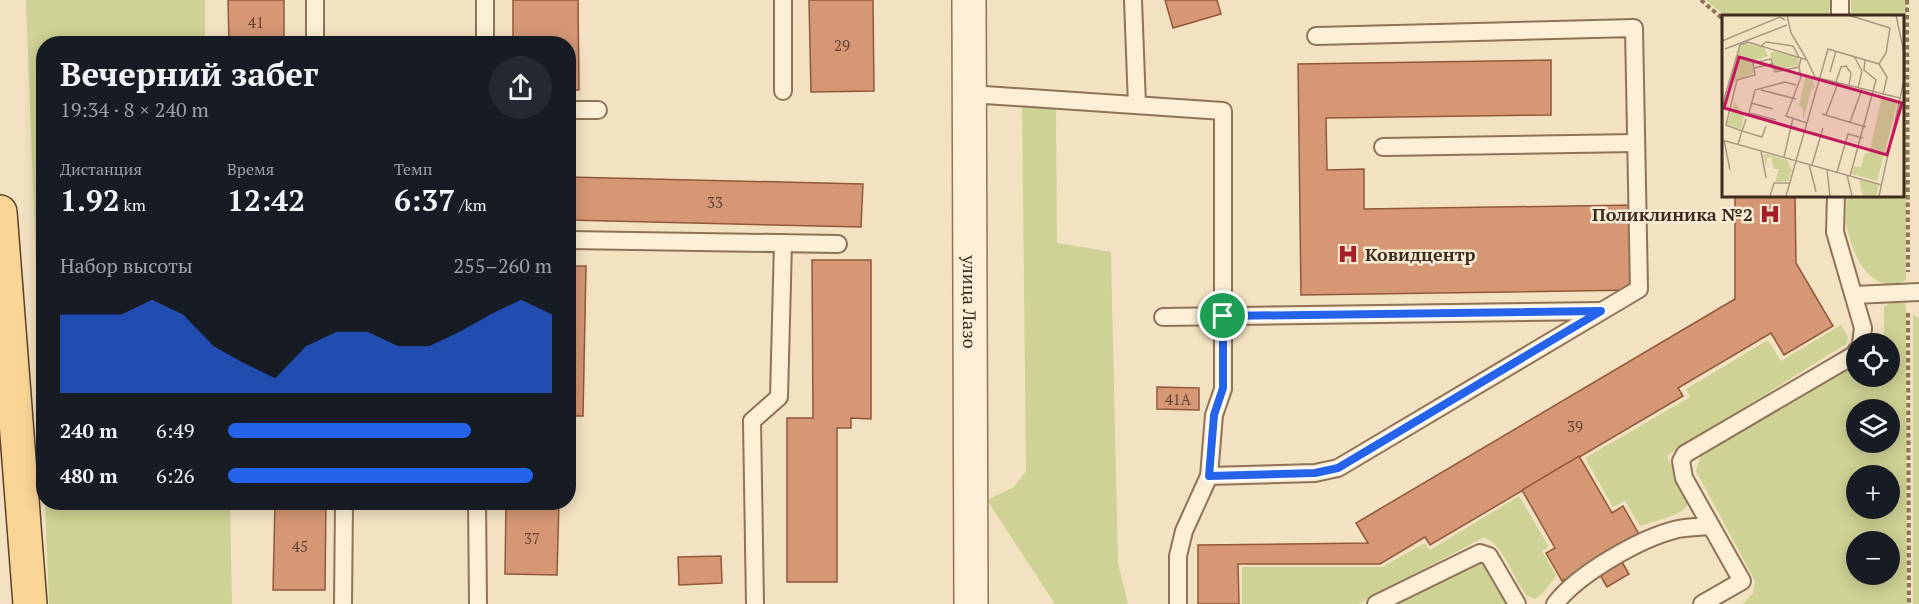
<!DOCTYPE html>
<html lang="ru">
<meta charset="utf-8">
<style>
:root{--surface:#171b24;--page:#242831;--text:#f1f3f6;--muted:#9ea1a6;--accent:#2563eb}
body{margin:0;font-family:"PT Serif",serif;background:var(--page);color:var(--text);height:100vh;display:flex;flex-direction:column;font-size:22px;white-space:nowrap}
*{box-sizing:border-box;margin:0}
p{font-size:20px;color:var(--muted)}
.icon{flex:none;width:33px;height:33px;fill:none;stroke:currentColor;stroke-width:2;stroke-linecap:round;stroke-linejoin:round}
.map{position:relative;flex:1;overflow:hidden}
.details{position:absolute;left:36px;top:36px;width:540px;height:474px;display:flex;flex-direction:column;background:var(--surface);border-radius:24px;box-shadow:0 3px 15px #0003}
.details>*{flex:none}
.fabs{position:absolute;left:1846px;top:333px;display:grid;gap:12px}
.fabs a{display:grid;place-items:center;width:54px;height:54px;border-radius:50%;background:var(--surface);box-shadow:0 3px 15px #0003;font-size:30px}
.pin{position:absolute;display:grid;place-items:center;width:51px;height:51px;color:#fff;margin:-26px;border:3px solid #fff;border-radius:50%;box-shadow:0 2px 6px #0007}
.round{display:grid;place-items:center;flex:none;width:63px;height:63px;border-radius:32px;background:var(--page)}
.head{display:flex;align-items:center;justify-content:space-between;height:102px;padding:0 24px}
h1{font-size:33px;font-weight:800;line-height:45px}
.stats{display:grid;grid-template-columns:repeat(3,1fr);gap:9px;height:102px;padding:6px 24px}
.stats div{display:grid;align-content:center}
.stats b{font-size:30px;font-weight:800}
.stats small{font-size:16px;font-weight:400}
.stats p{font-size:16px}
.chart{height:168px;padding:12px 24px}
.chart p{display:flex;justify-content:space-between}
.chart svg{width:100%;height:108px;margin-top:6px;fill:var(--accent);opacity:.7}
ul{padding:0 24px;list-style:none;font-size:20px}
li{display:grid;grid-template-columns:96px 72px 1fr;align-items:center;height:45px}
li i{height:15px;border-radius:8px;background:var(--accent)}
.map>svg:first-child{display:block}
.green{fill:#ced294;fill-rule:evenodd}
.building{fill:#d59774;stroke:#91583a;stroke-width:1.5}
.lines{fill:none;stroke-linecap:round;stroke-linejoin:round}
.lane-casing{stroke:#8f7257;stroke-width:20}
.street-casing{stroke:#8f7257;stroke-width:36}
.primary-casing{stroke:#5c402c;stroke-width:36}
.path{stroke:#8f7257;stroke-width:4;stroke-dasharray:4.5 3;stroke-linecap:butt}
.lane{stroke:#fcefd6;stroke-width:16}
.street{stroke:#fcefd6;stroke-width:33}
.primary{stroke:#f9d596;stroke-width:33}
.route-casing{stroke:#fff;stroke-width:12}
.route{stroke:#2563eb;stroke-width:8}
.labels{text-anchor:middle;dominant-baseline:central;stroke-width:5;stroke-linejoin:round;paint-order:stroke}
.number-label{font-size:15px;fill:#634633}
.poi-label{font-size:18px;font-weight:bold;fill:#3d2b1d;stroke:#f9ecd3;text-anchor:end}
.street-label{font-size:18px;fill:#3d2b1d;stroke:#f9ecd3}
.inset-road{fill:none;stroke:#aa9980;stroke-width:1.5}
.view{fill:#c2185b;fill-opacity:0.15;stroke:#c2185b;stroke-width:3}
.inset-edge{fill:none;stroke:#3d2b1d;stroke-width:3}
</style>
<div class="map">
<svg width="1919" height="604" viewBox="0 0 1919 604">
<rect width="100%" height="100%" fill="#f3e2c2"/>
<g class="green">
<path d="M26,0H205V43L44,44L43,454Z"/>
<path d="M1706,0H1830L1829,16H1725Z"/>
<path d="M1851,0H1906V280C1871,297 1853,256 1847,228C1845,217 1847,206 1847,195H1902V16H1851Z"/>
<path d="M1022,103H1056L1057,243L1111,252L1118,563L1128,604H1055L987,500L1014,487L1026,471Z"/>
<path d="M1893,301L1905,303L1906,307L1907,604H1743L1753,593L1755,581L1696,471L1701,454L1857,364V376H1890V344L1884,343V307ZM1857,410H1890V442H1857ZM1857,476H1890V508H1857ZM1857,542H1890V574H1857Z"/>
<path d="M1913,315L1919,318V604H1913Z"/>
<path d="M1841,325L1848,337L1846,344L1667,456C1693,509 1704,507 1640,526L1625,501L1613,507L1585,458L1690,397L1686,389L1768,340L1781,361Z"/>
<path d="M1519,496L1549,547L1542,551L1556,575L1545,591L1535,599L1527,596C1513,579 1504,545 1484,537L1359,604H1242V567H1382L1425,543L1430,550Z"/>
<path d="M45,503H230L232,604H49Z"/>
<path d="M1472,562H1481L1484,566L1506,604H1393Z"/>
</g>
<g class="building">
<path d="M228,0H284V44H229Z"/>
<path d="M513,0H578L579,90H568V44H513Z"/>
<path d="M809,0H873L874,91L811,92Z"/>
<path d="M1165,0H1217L1221,14L1173,28Z"/>
<path d="M1551,60V115L1326,118L1327,170L1364,169V209L1635,205L1636,290L1301,295L1298,64Z"/>
<path d="M568,177L863,184L861,227L568,220Z"/>
<path d="M1735,195H1795L1796,263L1833,326L1784,355L1771,333L1678,388L1683,396L1430,545L1425,537L1380,564H1238L1239,604H1198V545L1368,543L1356,523L1735,299Z"/>
<path d="M812,260H871V419L851,418V428H837V582H787V418H813Z"/>
<path d="M568,266H586L583,416H568Z"/>
<path d="M1157,387L1199,388V410L1157,409Z"/>
<path d="M1579,456L1612,513L1623,506L1640,536L1562,581L1546,553L1555,548L1522,490Z"/>
<path d="M275,502H326L325,590H273Z"/>
<path d="M506,502H559L557,575L505,574Z"/>
<path d="M1615,550L1629,574L1607,587L1593,563Z"/>
<path d="M721,556L722,583L679,585L678,557Z"/>
</g>
<g class="lines">
<g class="lane-casing">
<g id="lane">
<path d="M1133,0L1137,105"/>
<path d="M1840,16V0"/>
<path d="M315,44V0"/>
<path d="M485,44V0"/>
<path d="M783,91V0"/>
<path d="M970,94L1223,111V389L1214,415L1209,476L1184,531L1178,556V604"/>
<path d="M568,110H598"/>
<path d="M1383,147L1636,143"/>
<path d="M1836,195L1835,232L1863,328L1861,344"/>
<path d="M568,240L838,244"/>
<path d="M1854,295L1919,292"/>
<path d="M1163,317L1600,311"/>
<path d="M1209,476L1315,473L1338,468L1639,289L1634,28L1316,36"/>
<path d="M477,502L478,604"/>
<path d="M343,604L344,502"/>
<path d="M755,604L752,421L779,397L783,243"/>
<path d="M1376,604L1480,553L1489,556L1517,604"/>
<path d="M1555,604C1578,574 1640,538 1678,529C1689,527 1700,527 1711,526"/>
<path d="M1702,604L1742,581L1684,478L1681,461L1685,454L1854,355L1857,350"/>
</g>
</g>
<g class="street-casing">
<g id="street">
<path id="s1" d="M969,0L971,604"/>
</g>
</g>
<g class="primary-casing">
<path id="primary" d="M0,212L30,604"/>
</g>
<g class="path">
<path d="M1701,0L1724,20"/>
<path d="M1907,0L1908,272"/>
<path d="M1908,313L1909,604"/>
</g>
<use href="#lane" class="lane"/>
<use href="#street" class="street"/>
<use href="#primary" class="primary"/>
</g>
<g class="lines">
<g class="route-casing">
<path id="route" d="M1601,311L1338,468L1315,473L1209,476L1214,415L1223,388V316Z"/>
</g>
<use href="#route" class="route"/>
</g>
<defs>
<g id="hospital-bare" transform="scale(1.62)"><path d="M-5-5h3v3.5h4V-5h3V5h-3V1.5h-4V5h-3Z" fill="#a42028" stroke="#f9ecd3" stroke-width="2.5" paint-order="stroke"/></g>
</defs>
<g fill-rule="evenodd">
<use href="#hospital-bare" x="1770" y="214"/>
<use href="#hospital-bare" x="1348" y="254"/>
</g>
<g class="labels">
<g class="number-label">
<text x="256" y="22">41</text>
<text x="842" y="45">29</text>
<text x="715" y="202">33</text>
<text x="1178" y="399">41А</text>
<text x="1575" y="426">39</text>
<text x="532" y="538">37</text>
<text x="300" y="546">45</text>
</g>
<g class="poi-label">
<text x="1753" y="214">Поликлиника №2</text>
<text x="1365" y="254" text-anchor="start">Ковидцентр</text>
</g>
<g class="street-label">
<text stroke="none"><textPath href="#s1" startOffset="302">улица Лазо</textPath></text>
</g>
</g>
<g transform="translate(1722 15)">
<rect width="182" height="182" fill="#f3e2c2"/>
<path d="M23,28L42,32L46,41L31,46L32,58L12,68L9,65L17,33ZM51,36L76,42L77,50L53,56L48,39ZM84,59L89,61L93,73L89,75L81,106V93L77,91ZM160,81L176,85L155,166L130,159L132,151L139,152L143,138H147ZM13,87L22,101L19,114L5,109ZM45,139L65,145L70,155L66,166L53,167L57,154H52L49,142L45,143L44,152L41,140ZM137,164L157,170L154,181H141Z" fill="#ced294"/>
<path class="inset-road" d="M65,0L69,18L85,45M126,0L168,13M174,0L182,38M0,26L58,2L63,5M18,30L26,27L79,43L85,45L93,62L178,83M39,31L44,27L71,31L77,42M3,34L65,10M132,41L140,56L136,73M157,49L164,38L168,13M77,52L79,62L64,101L85,108M32,53L50,49M108,57L114,36M114,67L119,52L124,51L129,58L127,70M39,75L74,84M29,88L51,94M0,91L18,30M100,99L144,112M104,100L116,68M24,104L20,116L40,122L44,111M54,105L27,98L33,75L63,67L74,70M128,107L140,74M0,125L160,170M2,125L8,155M16,129L20,116L4,110L15,65L33,60L31,48L49,44L53,57L77,52L79,43M39,136L44,163M62,142L71,103M87,149L94,177M90,150L101,113M105,155L108,181M115,157L126,119L141,123M125,160L130,181M128,161L154,65L142,55L143,45M48,181L52,168H68M64,181L106,34L157,49L165,62L161,80M157,181L182,65"/>
<path class="view" d="M17,42L180,88L165,140L2,93Z"/>
<rect width="182" height="182" class="inset-edge"/>
</g>
</svg>
<div class="fabs">
<a><svg class="icon" aria-label="locate" viewBox="0 0 24 24"><circle cx="12" cy="12" r="6"/><path d="M12 2v4M12 18v4M2 12h4M18 12h4"/></svg></a>
<a><svg class="icon" aria-label="layers" viewBox="0 0 24 24"><path d="M12 4l9 5-9 5-9-5zM3 14l9 5 9-5"/></svg></a>
<a>+</a>
<a>−</a>
</div>
<div class="pin" style="left:1223px;top:316px;background:#1e9e55"><svg class="icon" aria-label="arrive" viewBox="0 0 24 24"><path d="M6 21V4h12l-3 4 3 4H6"/></svg></div>
<section class="details">
<div class="head"><div><h1>Вечерний забег</h1><p>19:34 · 8 × 240 m</p></div><a class="round"><svg class="icon" aria-label="share" viewBox="0 0 24 24"><path d="M12 15V3M7 8l5-5 5 5M5 13v7h14v-7"/></svg></a></div>
<div class="stats">
<div><p>Дистанция</p><b>1.92<small> km</small></b></div>
<div><p>Время</p><b>12:42</b></div>
<div><p>Темп</p><b>6:37<small> /km</small></b></div>
</div>
<div class="chart"><p><span>Набор высоты</span>255–260 m</p>
<svg viewBox="0 0 160 44" preserveAspectRatio="none"><path d="M0 44V12L10 12L20 12L30 6L40 12L50 25L60 32L70 38L80 25L90 19L100 19L110 25L120 25L130 19L140 12L150 6L160 12V44z"/></svg>
</div>
<ul>
<li><b>240 m</b>6:49<i style="width:75%"></i></li>
<li><b>480 m</b>6:26<i style="width:94%"></i></li>
</ul>
</section>
</div>
